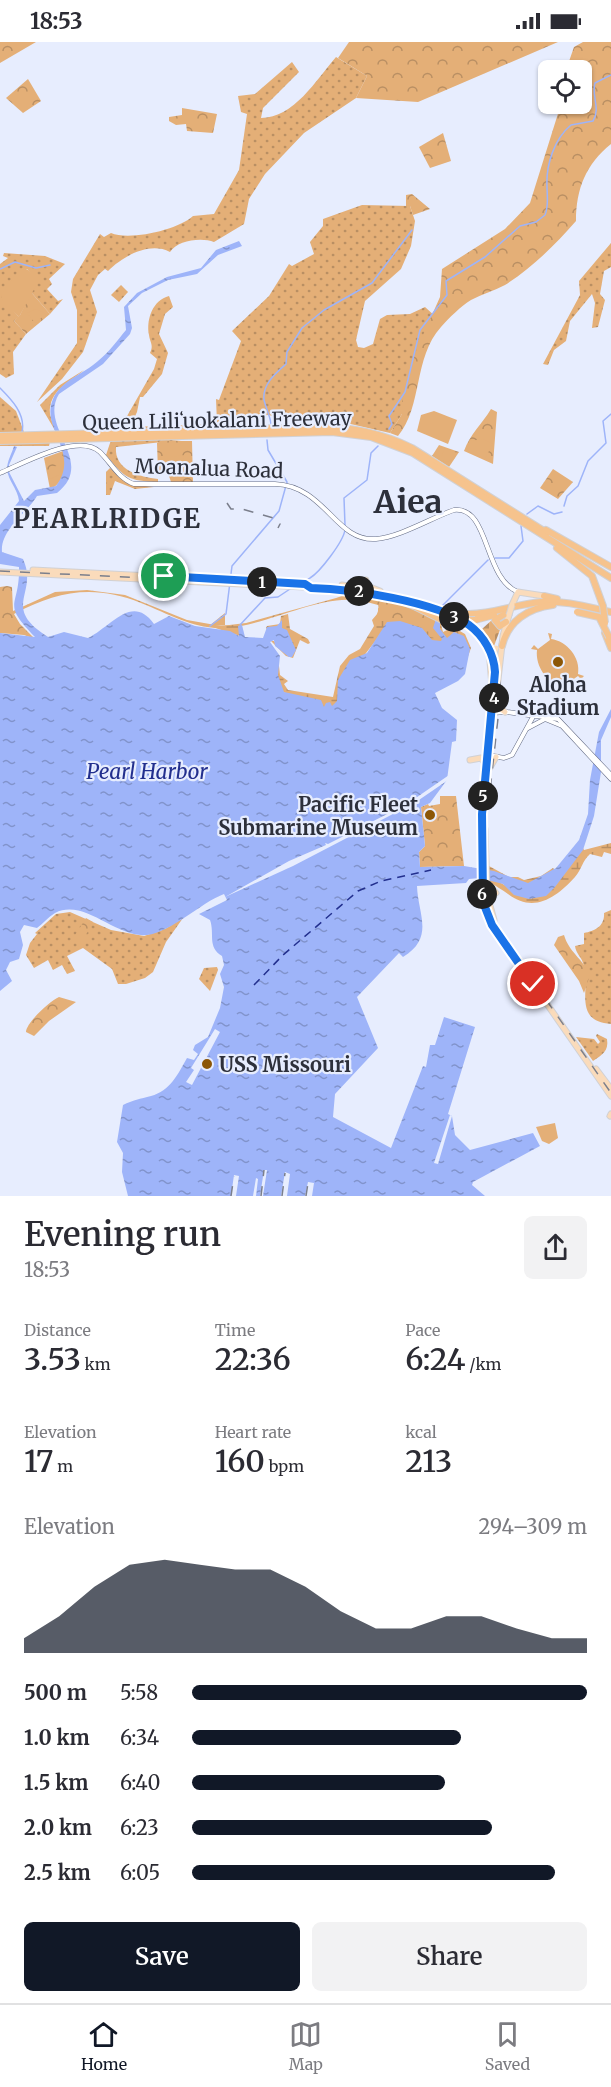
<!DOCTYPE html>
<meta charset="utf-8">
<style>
:root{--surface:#fff;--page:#f2f2f3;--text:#2b2b33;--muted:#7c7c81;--line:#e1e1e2;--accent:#111827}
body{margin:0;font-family:Merriweather,serif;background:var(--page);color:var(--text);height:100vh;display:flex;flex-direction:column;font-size:22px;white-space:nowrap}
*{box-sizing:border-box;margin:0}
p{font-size:20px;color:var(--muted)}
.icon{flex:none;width:33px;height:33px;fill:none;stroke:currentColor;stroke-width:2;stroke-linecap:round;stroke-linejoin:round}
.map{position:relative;height:1154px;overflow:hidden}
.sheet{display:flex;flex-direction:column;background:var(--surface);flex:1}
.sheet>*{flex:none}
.tools{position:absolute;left:538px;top:18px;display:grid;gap:12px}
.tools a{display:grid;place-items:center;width:54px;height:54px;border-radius:9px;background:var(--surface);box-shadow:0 2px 4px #0004;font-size:30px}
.pin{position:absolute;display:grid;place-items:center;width:51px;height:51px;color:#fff;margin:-26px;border:3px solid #fff;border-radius:50%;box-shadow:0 2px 6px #0007}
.km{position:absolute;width:30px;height:30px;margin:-15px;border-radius:50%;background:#222;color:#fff;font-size:16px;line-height:30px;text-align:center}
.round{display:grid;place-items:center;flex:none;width:63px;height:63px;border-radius:9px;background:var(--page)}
.summary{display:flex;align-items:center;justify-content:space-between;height:102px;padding:0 24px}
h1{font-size:33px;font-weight:600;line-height:45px}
.stats{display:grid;grid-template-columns:repeat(3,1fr);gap:9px;height:102px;padding:6px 24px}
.stats div{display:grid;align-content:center}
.stats b{font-size:30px;font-weight:600}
.stats small{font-size:16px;font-weight:400}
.stats p{font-size:16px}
.chart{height:168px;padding:12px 24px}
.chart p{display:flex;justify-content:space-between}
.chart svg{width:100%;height:108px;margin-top:6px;fill:var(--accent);opacity:.7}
.button{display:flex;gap:12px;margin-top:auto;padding:12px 24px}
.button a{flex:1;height:69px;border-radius:9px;background:var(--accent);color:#fff;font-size:24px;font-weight:600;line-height:69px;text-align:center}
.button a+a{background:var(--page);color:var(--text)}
ul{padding:0 24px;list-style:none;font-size:20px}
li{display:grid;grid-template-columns:96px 72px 1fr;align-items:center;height:45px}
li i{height:15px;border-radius:8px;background:var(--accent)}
.status{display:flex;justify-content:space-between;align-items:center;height:42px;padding:0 30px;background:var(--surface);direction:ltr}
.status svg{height:16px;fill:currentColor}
.menu{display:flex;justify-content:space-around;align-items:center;height:84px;border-top:2px solid var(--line);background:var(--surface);font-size:16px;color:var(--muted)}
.menu a{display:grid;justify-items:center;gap:3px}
.menu .active{color:var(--accent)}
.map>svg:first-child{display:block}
.grass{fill:url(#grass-dots)}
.forest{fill:url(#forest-crowns)}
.wetland{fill:url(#wetland-marsh)}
.cemetery{fill:url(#cemetery-stones)}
.garden{fill:#e4af77}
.water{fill:url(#water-ripples)}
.pier{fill:#e7edfe}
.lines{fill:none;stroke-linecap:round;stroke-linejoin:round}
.stream{stroke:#9eb4f9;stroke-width:1.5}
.ferry{stroke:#222f8e;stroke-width:1.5;stroke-dasharray:8 6;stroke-linecap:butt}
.secondary-casing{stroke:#636b84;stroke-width:5}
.primary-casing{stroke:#d1d1d4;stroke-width:7}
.highway-casing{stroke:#d1d1d4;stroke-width:8}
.secondary{stroke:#fff;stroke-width:4}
.primary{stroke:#fadbbb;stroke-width:5}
.highway{stroke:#f6c38d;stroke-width:6}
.rail{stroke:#7b7f8c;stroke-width:1.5;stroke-dasharray:10 10;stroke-linecap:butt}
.primary-bridge-casing{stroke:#d1d1d4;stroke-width:7;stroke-linecap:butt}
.highway-bridge-casing{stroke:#d1d1d4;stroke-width:8;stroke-linecap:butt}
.primary-bridge{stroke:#fadbbb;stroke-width:5}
.highway-bridge{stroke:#f6c38d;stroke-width:6}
.route-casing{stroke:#fff;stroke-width:12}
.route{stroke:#1a73e8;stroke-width:8}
.poi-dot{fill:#8c5606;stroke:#e7edfe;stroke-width:2}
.labels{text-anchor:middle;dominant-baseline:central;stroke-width:4.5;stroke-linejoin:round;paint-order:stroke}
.street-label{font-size:20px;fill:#2d303b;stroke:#e7edfe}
.poi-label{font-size:20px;font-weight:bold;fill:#2d303b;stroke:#e7edfe}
.water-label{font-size:21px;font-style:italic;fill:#222f8e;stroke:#e7edfe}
.district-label{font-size:26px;font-weight:bold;letter-spacing:1.5px;fill:#2d303b;stroke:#e7edfe}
.town-label{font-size:32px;font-weight:bold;fill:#2d303b;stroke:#e7edfe}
</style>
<div class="status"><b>18:53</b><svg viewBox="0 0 49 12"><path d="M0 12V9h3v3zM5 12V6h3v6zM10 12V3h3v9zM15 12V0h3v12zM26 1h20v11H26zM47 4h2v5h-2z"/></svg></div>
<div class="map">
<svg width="611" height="1154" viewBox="0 0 611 1154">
<defs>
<pattern id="grass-dots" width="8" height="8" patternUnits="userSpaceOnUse" patternTransform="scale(1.5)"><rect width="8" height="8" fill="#e4af77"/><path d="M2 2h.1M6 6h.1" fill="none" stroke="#b98f63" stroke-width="1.8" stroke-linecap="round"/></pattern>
<pattern id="forest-crowns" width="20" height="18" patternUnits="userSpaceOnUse" patternTransform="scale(1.5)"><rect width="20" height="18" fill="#e4af77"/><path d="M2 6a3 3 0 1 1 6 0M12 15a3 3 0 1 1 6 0" fill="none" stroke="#b98f63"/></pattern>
<pattern id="wetland-marsh" width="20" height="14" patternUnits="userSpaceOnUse" patternTransform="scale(1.5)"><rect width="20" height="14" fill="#e4af77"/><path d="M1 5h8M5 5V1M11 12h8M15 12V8" fill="none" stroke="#b98f63"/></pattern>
<pattern id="cemetery-stones" width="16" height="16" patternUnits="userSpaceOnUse" patternTransform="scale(1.5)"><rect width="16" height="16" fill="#e4af77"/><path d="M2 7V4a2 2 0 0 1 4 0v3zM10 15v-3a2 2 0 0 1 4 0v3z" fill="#b98f63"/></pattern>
<pattern id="water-ripples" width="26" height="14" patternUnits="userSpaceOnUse" patternTransform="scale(1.5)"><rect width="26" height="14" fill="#9eb4f9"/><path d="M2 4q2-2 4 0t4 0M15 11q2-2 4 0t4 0" fill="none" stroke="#8193cb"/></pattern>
</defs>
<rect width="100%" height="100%" fill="#e7edfe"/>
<g class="grass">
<path d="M336,15L367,34L356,56L304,91L265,132L249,157L244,182L214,200C202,195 177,198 170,210C149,199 122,215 108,229L105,227L98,233L90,248L97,270L83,310L62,337L37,360L77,301V268L71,250L73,237L100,192L104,195L111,191C129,199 178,188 193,174L214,172L239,128L247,72L241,70L238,54L255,52L292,20L299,30L263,66L261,76C294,76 316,38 336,15Z"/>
<path d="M362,163L410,164L415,179L411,204L401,227L365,259L356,298L358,305L364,306L373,302L380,277L387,273L410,272L425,265L436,275L402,372L390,391L333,378H296L268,373L217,381L216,357L219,358L241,299L232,289L269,254L289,222L292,224L314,212L310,200L323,184V177Z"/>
<path d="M611,201V225L604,229L600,252L605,258L598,285L592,286L595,261L592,252L570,279L566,299L554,308L548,323L543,322L580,253L579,239Z"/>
<path d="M4,211L45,214L65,222L49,237L52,242L47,247L58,259L63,257L50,272L31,250L37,239L27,227L10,266L19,275L14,279L26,292L13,310L14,332L6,336L0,332V222L8,216L3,214Z"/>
<path d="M121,243L128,250L119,260L111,253Z"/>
<path d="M169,254L173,265L165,272L159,292L168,311L162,332L143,355H140L137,370L130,385L212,382V386L119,388L154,327L157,317L150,311C154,303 150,301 149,293C146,277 153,258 169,254Z"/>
<path d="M84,328C71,340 48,348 50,372C51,378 55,386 56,390L40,363L60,343Z"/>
<path d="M0,355L16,369L24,390H0Z"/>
<path d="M111,398H181L116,405C114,428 140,435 158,437V440C128,439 125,436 106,413Z"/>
<path d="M50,400L49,404H0V402Z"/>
<path d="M110,426L129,442L154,445L135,447L115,439L110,453H106V430Z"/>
<path d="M611,868V982C571,979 592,944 583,921C581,914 576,912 575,904L584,902V891C595,889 605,884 604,871Z"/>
<path d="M70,870L111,888L144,894L165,887L183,876L166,900L153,930L145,936L126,942H118L112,927L83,906L67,914L75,929L67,932L62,923L53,928L48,918L34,926L26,913L30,901L37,892L35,891L56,872Z"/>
<path d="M217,925L218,928L210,949L199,937L204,926Z"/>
<path d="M597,992L607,997C609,1009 602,1013 593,1019L576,995L594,997L598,1002L600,1000L596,994Z"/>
</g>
<g class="forest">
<path d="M0,0H36L0,21Z"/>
<path d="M349,0H558L418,60L356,56L367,34L338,16Z"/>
<path d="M583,0H611V102C586,122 576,147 576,179C555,203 532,226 505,243C494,249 482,252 471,258C461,264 449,276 441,285C413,316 423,364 398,394L390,391L402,372V347L411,320L440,255L442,227L505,187L530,161L561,62H582V28H566L574,5Z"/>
<path d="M28,37L41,59L23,71L6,56Z"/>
<path d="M182,66L217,72L213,91L187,89L186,82L176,83L169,79V75L182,73Z"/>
<path d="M443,91L451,119L430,126L419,105Z"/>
<path d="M412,152L430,167L413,173L410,164H406V153Z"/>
<path d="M31,250L50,272L26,292L14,279L20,273Z"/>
<path d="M491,367L497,370L493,422L464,409C470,392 482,382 491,367Z"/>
<path d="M160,399H192L193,440H171L168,431H158L157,401Z"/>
<path d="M439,403L459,410L449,425L432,414Z"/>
<path d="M63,409C68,422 64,442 50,447L44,416Z"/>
<path d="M553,427L573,440L558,457L540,446Z"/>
<path d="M7,544L12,545L13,569L55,550L87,548L125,553L187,578L221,584L246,581L336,556L345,553V549L362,550L360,559C323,551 268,583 227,586C195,588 169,572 141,561C94,542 57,549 14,572L20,582L35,597L24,593L0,591V545Z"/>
<path d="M365,551L392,557L434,576L436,588L442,597L432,598C411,579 402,582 375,578L379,566L378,563L363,559Z"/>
<path d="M440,754H456L464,824L420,825L419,810L425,804L421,765L428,762L429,764L440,762Z"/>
<path d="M86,876L93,880L82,900L74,895Z"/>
<path d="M564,893C569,910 582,916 590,933L584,951L579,939L554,903L558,895Z"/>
<path d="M59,955L76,960L49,979L34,994L26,990C26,981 50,959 59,955Z"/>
</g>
<g class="wetland">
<path d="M378,564L382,575H389L390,580L339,646L338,663L325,666L283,650L277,633L278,615L280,633L288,639L284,642L288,648L333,655L340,624L349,613L360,607L374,584L372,578L378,571Z"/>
<path d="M225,571V583L211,584L239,583L240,594L209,584Z"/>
<path d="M288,572L290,587L308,597L310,601L308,602L300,598L293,616L286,614L271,599H274L280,607L266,586L267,584L280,582L281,574Z"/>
<path d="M434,576L444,599H432L413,583L425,585L431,591L430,595L435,596V588L430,587L427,582Z"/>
<path d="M440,578L443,590L453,585L465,592L471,606L466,620L438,587Z"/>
<path d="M611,801V812L604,810L602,815L590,812C582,819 582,827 575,835C557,855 534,872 508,852C502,848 495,843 489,840V834L523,854L583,806L584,808Z"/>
<path d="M489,824L509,835H518L524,838L541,834L553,826L555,828L554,831L525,845L489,830Z"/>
</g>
<path class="cemetery" d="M493,577L501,585L494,604L482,587Z"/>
<g class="garden">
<path d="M20,227L28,228L39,238L19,275L3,261L1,253Z"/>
<path d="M36,267L46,272L35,281L27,271Z"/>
<path d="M434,369L457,378L448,402L417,389L421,373Z"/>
<path d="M483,397L493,402L485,416L467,407L470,399Z"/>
<path d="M445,406L457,411L454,417L447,420L440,418Z"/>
<path d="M184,413L182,425L170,429L171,415Z"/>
<path d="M63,423L59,433L50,437V425Z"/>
<path d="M548,591L552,592L551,597C567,599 581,616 578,632L584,634L581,637L578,634L565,643V650L562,648L563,643C547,642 535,624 537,608L531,607L534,603L538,607L550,598Z"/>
<path d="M555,1081L558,1096L549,1102L542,1099L536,1085Z"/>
</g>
<path class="water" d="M239,199L242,204L218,213L197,232L168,238L142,251L128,264L132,286L130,292L103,322L59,352C38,386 97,419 57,451L37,454C27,471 0,488 2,510L23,517C39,552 0,565 48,595L64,590L88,596C111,585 132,551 154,582L169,574L195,584L230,589L239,594L238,584L242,583L245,595L263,596L267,585L277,584L282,578V586L287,588L296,608L292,615H289L275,604L274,598L270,600L280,614L278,633L284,650L321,658L324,665L326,661L330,660L332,664L337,659L338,638L350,618L367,611L387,580L400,579L422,586L432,598L441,599L442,597L433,586L436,577L440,578V587L447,596L454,590L464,594L470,607L465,632L458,639L435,651L442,666L457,678L456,699L452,700L447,738L430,761L421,765L425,804L419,810L420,825L464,824L494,829L528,841L556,826L579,798L588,772L590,738L599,690L611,667V675L601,698V730L594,774L583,808L555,845L546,854L529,857L514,853L503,842L480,836L469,837L466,841L417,844C418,873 435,895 403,915L399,911L357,955L378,1006L335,1052L333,1075L391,1106L423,1024L426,1025L430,1003H435L444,975L475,985L448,1072L452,1074L455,1093L470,1108L533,1091L540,1104L473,1140L472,1143L485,1154H312L314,1141L308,1140L305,1154H287L290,1132L285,1130L281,1154H263L267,1128H264L260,1154H256L258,1137L256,1136L253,1154H236L239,1134L234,1133L231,1154H128L122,1130L123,1111L117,1100L123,1063C133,1058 140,1057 151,1054C170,1049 178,1032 187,1016L194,1018L198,1012L193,1008L195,1003L208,995L220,966L224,945L220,932L224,923L222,914C207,905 215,892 210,878L199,872L227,858L224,852C200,861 172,890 147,893C115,896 85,856 55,871C48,875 43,882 37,886L24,883L20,890L23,903L19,917L10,920L6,928L12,939L0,949V591L35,595C0,559 20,567 19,525L0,522V483L19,459C18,447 8,439 7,427C7,419 12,411 14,404L17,405L9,423V430L24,459L35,448L56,444C81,410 40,387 53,357C61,338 84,332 98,319C109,310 117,299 126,288L124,265L137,251L167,235L201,226L216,208Z"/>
<g class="pier">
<path d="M452,731L451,736L416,760L293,824L225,855L289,819L326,803L325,801L328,802L407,762Z"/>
<path d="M215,987L220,990L192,1043L186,1040L194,1028L191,1026Z"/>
<path d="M450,1073L452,1074L438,1122L434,1121Z"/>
</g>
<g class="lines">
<g class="stream">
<path d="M0,227L15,220L36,226L50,223"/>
<path d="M0,346C11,357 26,372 22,390"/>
<path d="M271,382C270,373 266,367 264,358C262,342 277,330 286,322L287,310L302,286L324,268L372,241L412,188"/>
<path d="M389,387L392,382L389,374L405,350L420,288L447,253L446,239L485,215L520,184L536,180L545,173C549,164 547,154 547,144C546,123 554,97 571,83L593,79C601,66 591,54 595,41L611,33"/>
<path d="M564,464L567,454L578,444L588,419L606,401L603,379L611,372"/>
<path d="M527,472L538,464L554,472L562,470"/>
<path d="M345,483L344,456L367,438L371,411L378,404"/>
<path d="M495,516H509L523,499L521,484"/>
<path d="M296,543C300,540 306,539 310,536C320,530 343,500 345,488"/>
<path d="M441,565L488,518"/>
<path d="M240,583L265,556L278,555L290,547"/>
<path d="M210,584L226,572L232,524L279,469L287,440L268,408L267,398"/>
</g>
<path class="ferry" d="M254,943L283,913L358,849L381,839L431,828"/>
<g class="secondary-casing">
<g id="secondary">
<path d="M0,431C24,421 79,390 100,410C111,421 119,437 134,442H275C326,444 335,500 376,497C400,495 431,476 454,468C490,464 483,536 518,550"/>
<path d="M492,671L507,670L558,677L611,733"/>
<path d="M528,686L545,677L562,684L611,737"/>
<path d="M488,713L504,716L512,713L534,673"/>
</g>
</g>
<g class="primary-casing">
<g id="primary">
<path d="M33,528L189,536"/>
<path d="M0,530L343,547L406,560"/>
<path d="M366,538L367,544L380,549"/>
<path d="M237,539L285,541"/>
<path d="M342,543L374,548"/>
<path d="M403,556L423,562"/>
<path d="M512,563L518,550L544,554"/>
<path d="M417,564C454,574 491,586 495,631L482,799L483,860L492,883L611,1054"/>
<path d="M446,569L466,572"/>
<path d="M490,619L492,644"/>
<path d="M497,646L503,594L509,573"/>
<path d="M496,663L505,670"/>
<path d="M470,718L481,716L486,722"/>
<path d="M489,727L496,715"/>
<path d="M485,787L487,853L494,878"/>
<path d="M488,842L496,851"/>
<path d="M596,1027L611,1047"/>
<path d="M610,1074L611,1072"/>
</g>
</g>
<g class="highway-casing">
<g id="highway">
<path d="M0,394L320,385C353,385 382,391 412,406L547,491"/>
<path d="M0,399L332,390L371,395L413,411L611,536"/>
<path d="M546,488L611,525"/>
<path d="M557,506L592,534L603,564"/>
<path d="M544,554L557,557"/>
<path d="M404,560L414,564"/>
<path d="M466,572C492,573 515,562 541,560C564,558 588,565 611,570"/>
<path d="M475,578L494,573"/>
<path d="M506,580L500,584L495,578L508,570"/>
<path d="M605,591L611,606"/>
<path d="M502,604C508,579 528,566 553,563"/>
</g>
</g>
<use href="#secondary" class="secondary"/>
<use href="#primary" class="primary"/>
<use href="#highway" class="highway"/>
<g class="rail">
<path d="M227,461L231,467H242L277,477L280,482L278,486"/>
<path d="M0,529L353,546L386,553L458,576L481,593L496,617L501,649L486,785L484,841L487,866L499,890L611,1051"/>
<path d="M231,1154L234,1134"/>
<path d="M261,1154L264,1128"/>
<path d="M282,1154L285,1131"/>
<path d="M306,1154L308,1141"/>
</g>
<g class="primary-bridge-casing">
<g id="primary-bridge">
<path d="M509,573L512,563"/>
<path d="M490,619L496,606"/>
</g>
</g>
<g class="highway-bridge-casing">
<g id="highway-bridge">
<path d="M414,564L444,579L475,578"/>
<path d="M603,564L605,581"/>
<path d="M577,570L599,575L609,595"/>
</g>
</g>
<use href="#primary-bridge" class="primary-bridge"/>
<use href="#highway-bridge" class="highway-bridge"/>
</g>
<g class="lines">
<g class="route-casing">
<path id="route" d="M164,534L305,542L311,546C352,547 435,559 469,583C484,594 494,612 495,630L482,772L483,860L492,883L533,942"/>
</g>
<use href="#route" class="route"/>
</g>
<g class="poi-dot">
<circle cx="558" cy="620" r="6"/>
<circle cx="430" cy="773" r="6"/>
<circle cx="207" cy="1022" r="6"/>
</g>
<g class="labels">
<g class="street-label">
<text transform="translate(217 378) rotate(-1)">Queen Liliʻuokalani Freeway</text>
<text transform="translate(209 426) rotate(2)">Moanalua Road</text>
</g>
<g class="poi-label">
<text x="558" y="642">Aloha<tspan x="558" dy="23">Stadium</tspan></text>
<text x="418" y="762" text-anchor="end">Pacific Fleet<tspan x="418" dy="23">Submarine Museum</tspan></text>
<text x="219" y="1022" text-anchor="start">USS Missouri</text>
</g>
<g class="water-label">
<text x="147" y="729">Pearl Harbor</text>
</g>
<g class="district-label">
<text x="107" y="476">PEARLRIDGE</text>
</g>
<g class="town-label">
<text x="408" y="460">Aiea</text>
</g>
</g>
</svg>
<div class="tools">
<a><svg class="icon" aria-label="locate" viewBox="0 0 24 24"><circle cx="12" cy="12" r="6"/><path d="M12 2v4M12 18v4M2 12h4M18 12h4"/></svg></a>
</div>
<div class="pin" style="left:164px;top:534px;background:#1e9e55"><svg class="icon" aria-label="arrive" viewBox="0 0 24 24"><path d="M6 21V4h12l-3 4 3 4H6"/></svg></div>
<div class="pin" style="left:533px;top:942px;background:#d93025"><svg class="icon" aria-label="check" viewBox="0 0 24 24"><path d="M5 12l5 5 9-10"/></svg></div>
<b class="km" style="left:262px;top:540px">1</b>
<b class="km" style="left:359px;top:549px">2</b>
<b class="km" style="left:454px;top:575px">3</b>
<b class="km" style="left:494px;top:656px">4</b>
<b class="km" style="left:483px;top:754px">5</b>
<b class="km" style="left:482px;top:852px">6</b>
</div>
<section class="sheet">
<div class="summary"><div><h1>Evening run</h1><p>18:53</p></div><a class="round"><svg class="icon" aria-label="share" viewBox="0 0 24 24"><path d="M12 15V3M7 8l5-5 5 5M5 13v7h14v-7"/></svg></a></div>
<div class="stats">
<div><p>Distance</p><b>3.53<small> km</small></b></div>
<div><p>Time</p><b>22:36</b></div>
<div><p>Pace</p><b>6:24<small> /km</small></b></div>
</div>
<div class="stats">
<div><p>Elevation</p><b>17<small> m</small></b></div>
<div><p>Heart rate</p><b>160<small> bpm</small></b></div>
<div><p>kcal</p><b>213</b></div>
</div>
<div class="chart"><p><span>Elevation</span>294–309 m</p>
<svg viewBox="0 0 160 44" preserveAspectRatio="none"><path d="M0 44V38L10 29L20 17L30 8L40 6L50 8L60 10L70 10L80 17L90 27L100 34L110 34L120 29L130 29L140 34L150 38L160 38V44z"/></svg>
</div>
<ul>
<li><b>500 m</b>5:58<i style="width:100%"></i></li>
<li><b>1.0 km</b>6:34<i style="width:68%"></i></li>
<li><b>1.5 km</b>6:40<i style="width:64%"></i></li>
<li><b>2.0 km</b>6:23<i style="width:76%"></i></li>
<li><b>2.5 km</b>6:05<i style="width:92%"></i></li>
</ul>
<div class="button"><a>Save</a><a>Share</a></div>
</section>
<nav class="menu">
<a class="active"><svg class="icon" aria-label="home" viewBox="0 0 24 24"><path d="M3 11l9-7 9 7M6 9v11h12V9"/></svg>Home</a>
<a><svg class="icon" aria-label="map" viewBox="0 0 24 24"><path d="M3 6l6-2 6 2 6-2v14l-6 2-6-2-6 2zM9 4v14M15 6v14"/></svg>Map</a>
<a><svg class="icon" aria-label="saved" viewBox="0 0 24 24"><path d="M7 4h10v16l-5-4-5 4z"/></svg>Saved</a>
</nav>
